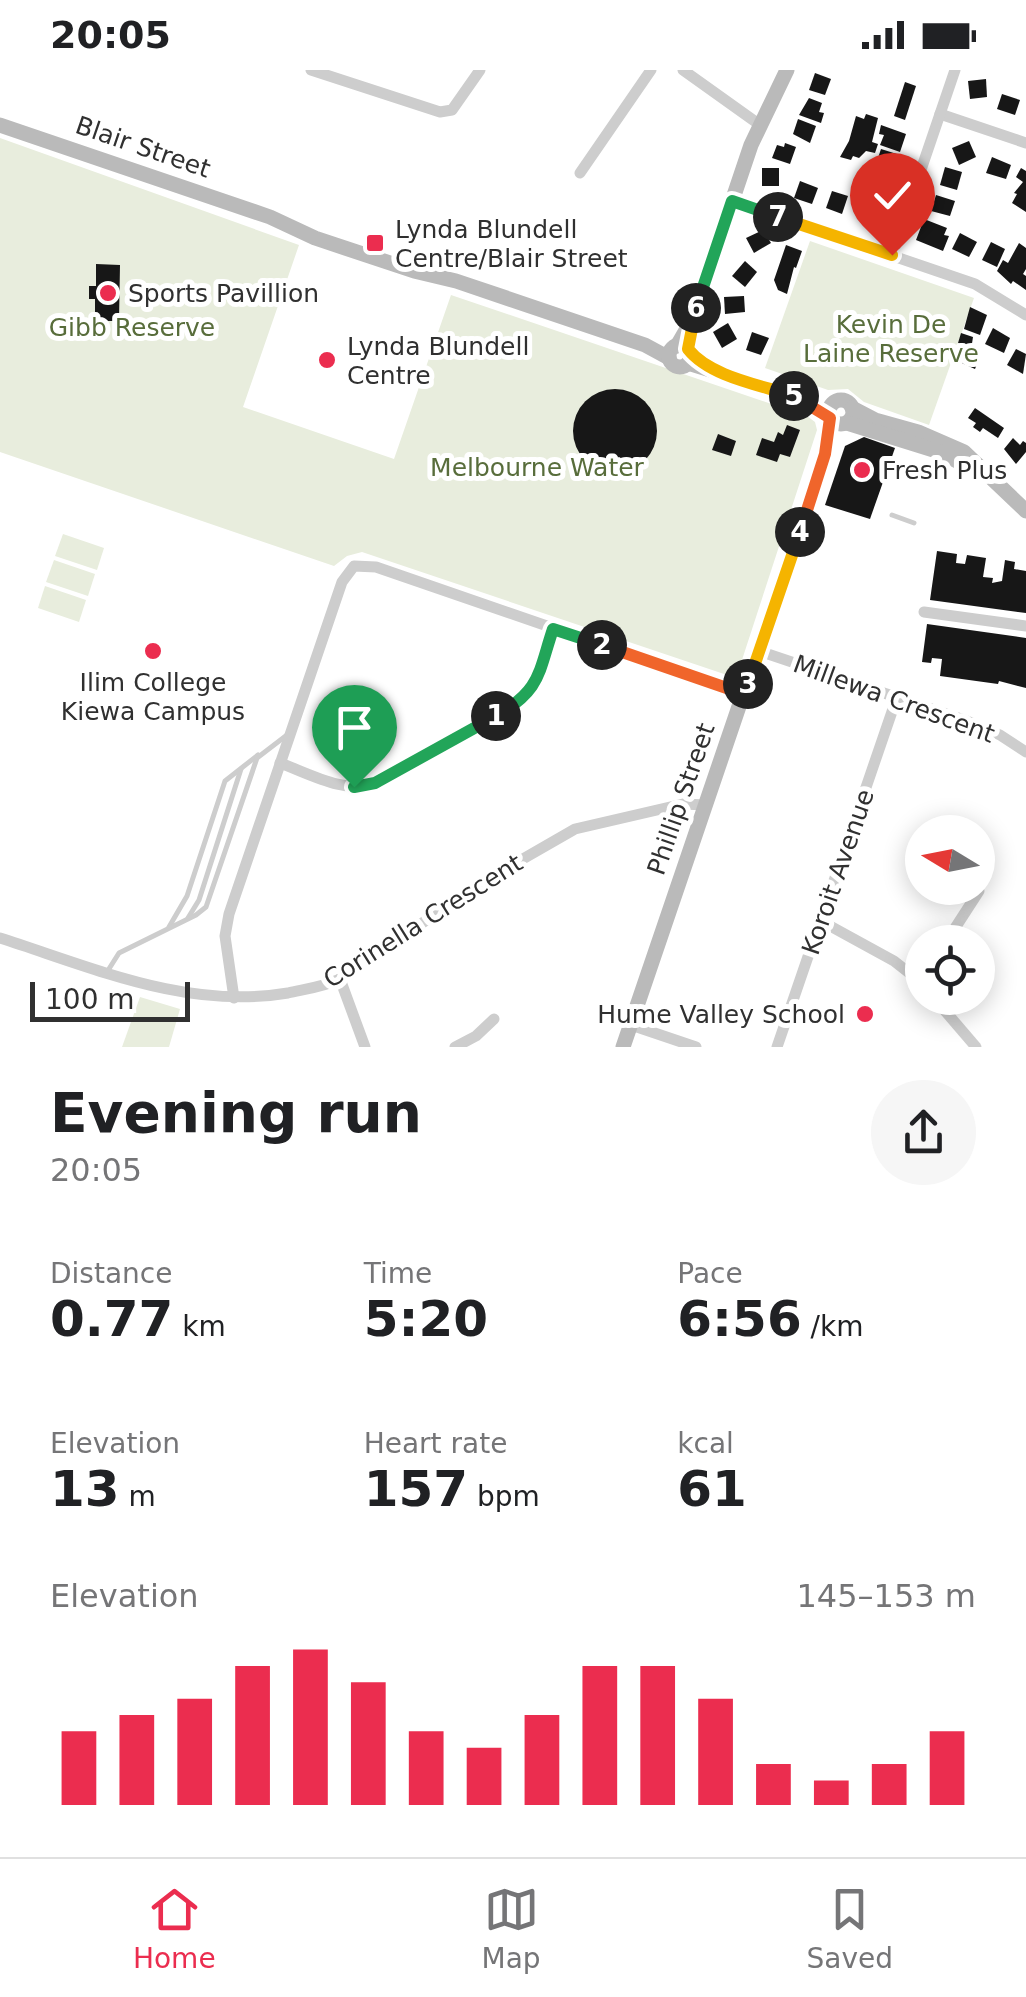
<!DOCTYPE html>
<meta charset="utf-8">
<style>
:root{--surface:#fff;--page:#f6f6f6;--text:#202124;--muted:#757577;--line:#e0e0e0;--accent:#eb2d4f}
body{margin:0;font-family:"DejaVu Sans",sans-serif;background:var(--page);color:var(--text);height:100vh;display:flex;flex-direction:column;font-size:38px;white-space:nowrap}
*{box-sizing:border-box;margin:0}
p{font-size:32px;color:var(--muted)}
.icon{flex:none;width:55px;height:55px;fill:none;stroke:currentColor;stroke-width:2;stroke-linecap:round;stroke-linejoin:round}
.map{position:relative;height:977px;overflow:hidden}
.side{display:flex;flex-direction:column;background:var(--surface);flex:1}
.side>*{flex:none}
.needle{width:65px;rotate:280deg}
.tools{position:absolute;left:905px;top:745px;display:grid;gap:20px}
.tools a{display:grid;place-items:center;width:90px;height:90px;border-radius:50%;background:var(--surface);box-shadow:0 5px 25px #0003;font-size:50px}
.scale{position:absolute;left:30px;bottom:25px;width:160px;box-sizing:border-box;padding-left:10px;border:5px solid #303030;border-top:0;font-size:28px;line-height:35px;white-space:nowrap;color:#303030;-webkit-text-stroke:8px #fff;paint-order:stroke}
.pin{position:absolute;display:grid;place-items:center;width:85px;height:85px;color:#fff;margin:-102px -42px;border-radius:50% 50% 50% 0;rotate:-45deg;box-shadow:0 0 10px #0007}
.pin .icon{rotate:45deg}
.km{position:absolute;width:50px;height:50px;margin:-25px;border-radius:50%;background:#222;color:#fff;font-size:28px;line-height:50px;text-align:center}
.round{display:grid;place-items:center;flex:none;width:105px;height:105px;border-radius:52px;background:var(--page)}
.overview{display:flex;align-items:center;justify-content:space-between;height:170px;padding:0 50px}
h1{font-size:55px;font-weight:700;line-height:75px}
.figures{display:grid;grid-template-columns:repeat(3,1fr);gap:15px;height:170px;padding:10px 50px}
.figures div{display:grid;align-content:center}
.figures b{font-size:50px;font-weight:700}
.figures small{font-size:28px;font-weight:400}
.figures p{font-size:28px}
.chart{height:280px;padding:20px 50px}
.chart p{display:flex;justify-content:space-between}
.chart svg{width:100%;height:180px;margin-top:10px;stroke:var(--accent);stroke-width:6}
.status{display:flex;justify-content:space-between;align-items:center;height:70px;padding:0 50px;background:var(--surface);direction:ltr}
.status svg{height:28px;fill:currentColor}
.tab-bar{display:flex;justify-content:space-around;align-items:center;height:140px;border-top:2px solid var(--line);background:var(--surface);font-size:28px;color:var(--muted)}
.tab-bar a{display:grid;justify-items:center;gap:5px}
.tab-bar .on{color:var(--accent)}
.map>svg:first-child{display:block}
.green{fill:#e8eddd}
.building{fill:#171717}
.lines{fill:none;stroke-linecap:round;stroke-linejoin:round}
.lane{stroke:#cdcdcd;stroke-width:5}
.street{stroke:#cdcdcd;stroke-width:11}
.secondary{stroke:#bababa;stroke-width:15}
.split-1-casing{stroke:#fff;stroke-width:20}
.split-2-casing{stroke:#fff;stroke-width:20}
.split-3-casing{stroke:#fff;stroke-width:20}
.split-4-casing{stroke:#fff;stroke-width:20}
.split-5-casing{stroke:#fff;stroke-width:20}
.split-6-casing{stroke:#fff;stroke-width:20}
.split-7-casing{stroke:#fff;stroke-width:20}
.split-8-casing{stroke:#fff;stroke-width:20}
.split-1{stroke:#22a559;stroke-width:12}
.split-2{stroke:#22a559;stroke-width:12}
.split-3{stroke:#f0652b;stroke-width:12}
.split-4{stroke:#f5b400;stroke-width:12}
.split-5{stroke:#f0652b;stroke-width:12}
.split-6{stroke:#f5b400;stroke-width:12}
.split-7{stroke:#22a559;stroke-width:12}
.split-8{stroke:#f5b400;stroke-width:12}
.poi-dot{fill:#eb2d4f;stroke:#fff;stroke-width:4}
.labels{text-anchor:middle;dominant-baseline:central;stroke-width:10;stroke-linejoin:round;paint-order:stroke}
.street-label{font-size:25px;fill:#303030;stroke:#fff}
.poi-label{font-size:25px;fill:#303030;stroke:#fff;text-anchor:start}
.park-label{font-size:25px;fill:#586d3b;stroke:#fff}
</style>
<div class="status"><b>20:05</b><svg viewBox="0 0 49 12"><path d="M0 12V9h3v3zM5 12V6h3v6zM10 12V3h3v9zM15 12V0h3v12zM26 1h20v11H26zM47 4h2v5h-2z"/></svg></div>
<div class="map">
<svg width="1026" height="977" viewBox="0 0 1026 977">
<rect width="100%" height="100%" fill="#fff"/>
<g class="green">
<path d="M0,68L299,175L243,337L394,389L451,225L807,346L815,352L817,360L740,596L727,605L362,482L347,486L334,496L0,382Z"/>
<path d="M810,171L974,228L929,355L864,332L848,319L828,320L765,298Z"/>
<path d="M63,464L104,478L97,500L55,486Z"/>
<path d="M54,490L95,504L88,526L46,512Z"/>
<path d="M45,516L86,530L79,552L38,538Z"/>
<path d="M140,927L180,939L169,977H122Z"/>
</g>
<g class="building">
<path d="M815,3L831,9L825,25L809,20Z"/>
<path d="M986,9L987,27L970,29L968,11Z"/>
<path d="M905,12L916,16L905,50L894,46Z"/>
<path d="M1002,24L1020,30L1015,45L997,39Z"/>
<path d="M809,28L822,33L819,42L824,43L821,53L799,45Z"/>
<path d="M866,44L878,48L872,72L878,74L875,83L866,81L859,88L853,86L851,90L840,87L849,71L856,46L864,49Z"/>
<path d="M798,49L816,56L810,73L793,64Z"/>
<path d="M881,55L906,64L900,82L880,75L884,65L879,64Z"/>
<path d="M969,71L976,87L959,95L952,78Z"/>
<path d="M785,73L796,77L790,94L772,88L777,75L784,77Z"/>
<path d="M881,79L900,85L895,100L876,94Z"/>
<path d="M992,87L1011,95L1006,109L986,103Z"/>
<path d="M945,97L962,102L957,120L940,115Z"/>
<rect x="762" y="98" width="17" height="18"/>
<path d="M1021,98L1026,101V142L1012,133L1017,124L1014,123L1023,112L1016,107Z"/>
<path d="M876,103L892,109L887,126L870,120Z"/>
<path d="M800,111L818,118L812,134L794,128Z"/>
<path d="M832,121L848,126L842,144L826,138Z"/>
<path d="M936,125L955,131L950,146L931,141Z"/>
<path d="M882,132L887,149L869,154L864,137Z"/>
<path d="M924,149L947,158L944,165L949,166L943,181L916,170Z"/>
<path d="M763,160L771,173L754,183L746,168Z"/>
<path d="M960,163L977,172L969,187L952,179Z"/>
<path d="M991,172L1005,179L997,197L982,190Z"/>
<path d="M1019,173L1026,178V199L1023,204L1026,206V220L1013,211L1011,214L997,201L1003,190L1008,193Z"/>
<path d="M786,175L802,181L796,198L794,197L787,224L778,220L774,210Z"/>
<path d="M745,191L757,202L745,217L732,206Z"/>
<path d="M96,194L120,195L119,251H95V229H89V216H96Z"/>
<path d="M744,226L745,242L725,244L724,227Z"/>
<path d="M970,237L987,245L980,265L964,259Z"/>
<path d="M728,253L737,269L722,278L713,262Z"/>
<path d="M993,258L1010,268L1004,283L985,274Z"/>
<path d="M752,262L769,268L761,285L746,280Z"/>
<path d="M961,263L973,267L971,280L981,284L975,299L957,291L963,275L958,273Z"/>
<path d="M1016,279L1026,284L1023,304L1007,295Z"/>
<circle cx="615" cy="361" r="42"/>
<path d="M975,338L1004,358L998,368L983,358L980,362L973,357L976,353L968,348Z"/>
<path d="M787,355L800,360L790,387L780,384L777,392L756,385L762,368L774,372L778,362L783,365Z"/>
<path d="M718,364L736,371L731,386L712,380Z"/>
<path d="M864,367L895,378L870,449L825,435L845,376Z"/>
<path d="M1013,368L1020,375L1023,371L1026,373V382L1016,394L1004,379Z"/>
<path d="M937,481L957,484L956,493L965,494L967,485L986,488L983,507L993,508L992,513L1002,511L1005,490L1015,492L1014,499L1026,501V543L930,530Z"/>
<path d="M927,554L1026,568V618L999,611L998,614L940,606L942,589L932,588L931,593L922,592Z"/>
</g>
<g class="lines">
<g class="lane">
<path d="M892,445L914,453"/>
<path d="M188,848L199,830L241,699"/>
<path d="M169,857L187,826L225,711L258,685"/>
<path d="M107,902L119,883L196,845L206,837L257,688L287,665"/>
</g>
<g class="street">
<path d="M311,0L440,42L452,40L480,0"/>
<path d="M683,0L760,55"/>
<path d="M940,44L1026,73"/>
<path d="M580,103L651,0"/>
<path d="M732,131L975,214L1026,245"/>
<path d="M892,185L955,0"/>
<path d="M924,542L1026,556"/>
<path d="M759,581L967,651L1000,665L1026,682"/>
<path d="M280,693C308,703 346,725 375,713L526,627L535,614L553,559"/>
<path d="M821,851L894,891L922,913"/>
<path d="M0,868C94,898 188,940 288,923C306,919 323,917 340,909L481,813L575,759L683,734L706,735"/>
<path d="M946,872L979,821"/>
<path d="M340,909L365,977"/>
<path d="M234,928L225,866L229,844L342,512L354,496L376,497L744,624"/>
<path d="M934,928L976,977"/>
<path d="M631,955L696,977"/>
<path d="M455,977L476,966L494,949"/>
<path d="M777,977L897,627"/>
</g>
<g class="secondary">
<path d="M0,55L270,147L315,168L414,201L456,211L645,275L669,288"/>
<circle cx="680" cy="286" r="11"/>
<path d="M677,276L692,250L751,75L787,0"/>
<path d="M688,293L797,327L829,345"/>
<circle cx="841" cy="342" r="12"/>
<path d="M852,338L875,350L918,362L964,382L1026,441"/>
<path d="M847,353L940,382L978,402"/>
<path d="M623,977L825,384L830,349"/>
</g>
</g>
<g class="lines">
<g class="split-1-casing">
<path id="split-1" d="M354,717L375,713L496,646"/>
</g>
<g class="split-2-casing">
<path id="split-2" d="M496,646C541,620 538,604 553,559L602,575"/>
</g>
<g class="split-3-casing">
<path id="split-3" d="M602,575L744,624L748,614"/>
</g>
<g class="split-4-casing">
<path id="split-4" d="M748,614L800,462"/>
</g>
<g class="split-5-casing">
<path id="split-5" d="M794,326L830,348L825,384L800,462"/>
</g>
<g class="split-6-casing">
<path id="split-6" d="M696,238L688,279C710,307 761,315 794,326"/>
</g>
<g class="split-7-casing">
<path id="split-7" d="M696,238L732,131L778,147"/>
</g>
<g class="split-8-casing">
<path id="split-8" d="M778,147L892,185"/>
</g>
<use href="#split-1" class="split-1"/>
<use href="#split-2" class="split-2"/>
<use href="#split-3" class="split-3"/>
<use href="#split-4" class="split-4"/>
<use href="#split-5" class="split-5"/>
<use href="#split-6" class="split-6"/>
<use href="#split-7" class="split-7"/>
<use href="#split-8" class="split-8"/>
</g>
<g class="poi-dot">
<rect x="365" y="163" width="20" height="20" rx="5"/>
<circle cx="108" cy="223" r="10"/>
<circle cx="327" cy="290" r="10"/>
<circle cx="862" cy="400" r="10"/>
<circle cx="153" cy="581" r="10"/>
<circle cx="865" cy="944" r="10"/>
</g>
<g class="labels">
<g class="street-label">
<text transform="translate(143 77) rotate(19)">Blair Street</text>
<text transform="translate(894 629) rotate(20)">Millewa Crescent</text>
<text transform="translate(681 729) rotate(-71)">Phillip Street</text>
<text transform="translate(838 802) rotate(-71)">Koroit Avenue</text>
<text transform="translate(423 851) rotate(-32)">Corinella Crescent</text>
</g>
<g class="poi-label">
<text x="395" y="159">Lynda Blundell<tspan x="395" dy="29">Centre/Blair Street</tspan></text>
<text x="128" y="223">Sports Pavillion</text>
<text x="347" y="276">Lynda Blundell<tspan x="347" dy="29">Centre</tspan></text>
<text x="882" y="400">Fresh Plus</text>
<text x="153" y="612" text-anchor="middle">Ilim College<tspan x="153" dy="29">Kiewa Campus</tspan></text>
<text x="845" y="944" text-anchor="end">Hume Valley School</text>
</g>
<g class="park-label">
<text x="891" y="254">Kevin De<tspan x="891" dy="29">Laine Reserve</tspan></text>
<text x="132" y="257">Gibb Reserve</text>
<text x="537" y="397">Melbourne Water</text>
</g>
</g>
</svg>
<div class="tools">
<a><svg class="needle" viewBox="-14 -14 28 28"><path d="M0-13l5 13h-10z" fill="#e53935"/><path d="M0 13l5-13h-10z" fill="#757577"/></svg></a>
<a><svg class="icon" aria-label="locate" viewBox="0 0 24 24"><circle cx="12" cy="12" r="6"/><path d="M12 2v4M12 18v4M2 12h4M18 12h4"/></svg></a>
</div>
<div class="scale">100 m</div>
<div class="pin" style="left:354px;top:717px;background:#1e9e55"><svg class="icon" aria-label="arrive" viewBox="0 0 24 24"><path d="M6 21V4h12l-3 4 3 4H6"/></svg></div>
<div class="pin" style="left:892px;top:185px;background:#d93025"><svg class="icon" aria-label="check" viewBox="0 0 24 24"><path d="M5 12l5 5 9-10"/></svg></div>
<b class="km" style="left:496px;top:646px">1</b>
<b class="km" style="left:602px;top:575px">2</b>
<b class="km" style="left:748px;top:614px">3</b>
<b class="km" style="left:800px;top:462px">4</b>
<b class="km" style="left:794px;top:326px">5</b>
<b class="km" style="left:696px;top:238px">6</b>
<b class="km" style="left:778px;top:147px">7</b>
</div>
<section class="side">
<div class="overview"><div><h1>Evening run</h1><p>20:05</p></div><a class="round"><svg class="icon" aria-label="share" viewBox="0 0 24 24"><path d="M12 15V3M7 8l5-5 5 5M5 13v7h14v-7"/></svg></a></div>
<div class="figures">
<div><p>Distance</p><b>0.77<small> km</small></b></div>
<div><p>Time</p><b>5:20</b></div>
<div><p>Pace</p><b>6:56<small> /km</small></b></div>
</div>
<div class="figures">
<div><p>Elevation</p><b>13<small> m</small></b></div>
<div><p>Heart rate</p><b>157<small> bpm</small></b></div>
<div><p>kcal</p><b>61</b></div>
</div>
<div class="chart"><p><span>Elevation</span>145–153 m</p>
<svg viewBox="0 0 160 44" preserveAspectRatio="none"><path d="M5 44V26M15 44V22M25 44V18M35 44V10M45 44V6M55 44V14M65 44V26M75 44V30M85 44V22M95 44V10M105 44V10M115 44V18M125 44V34M135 44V38M145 44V34M155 44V26"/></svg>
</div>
</section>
<nav class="tab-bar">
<a class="on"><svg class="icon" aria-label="home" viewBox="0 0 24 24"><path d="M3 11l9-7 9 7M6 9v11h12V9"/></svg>Home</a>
<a><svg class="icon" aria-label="map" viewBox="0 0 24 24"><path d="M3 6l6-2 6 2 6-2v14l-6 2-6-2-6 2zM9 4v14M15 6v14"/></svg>Map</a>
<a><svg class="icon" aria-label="saved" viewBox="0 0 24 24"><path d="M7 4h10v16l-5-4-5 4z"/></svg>Saved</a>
</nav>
